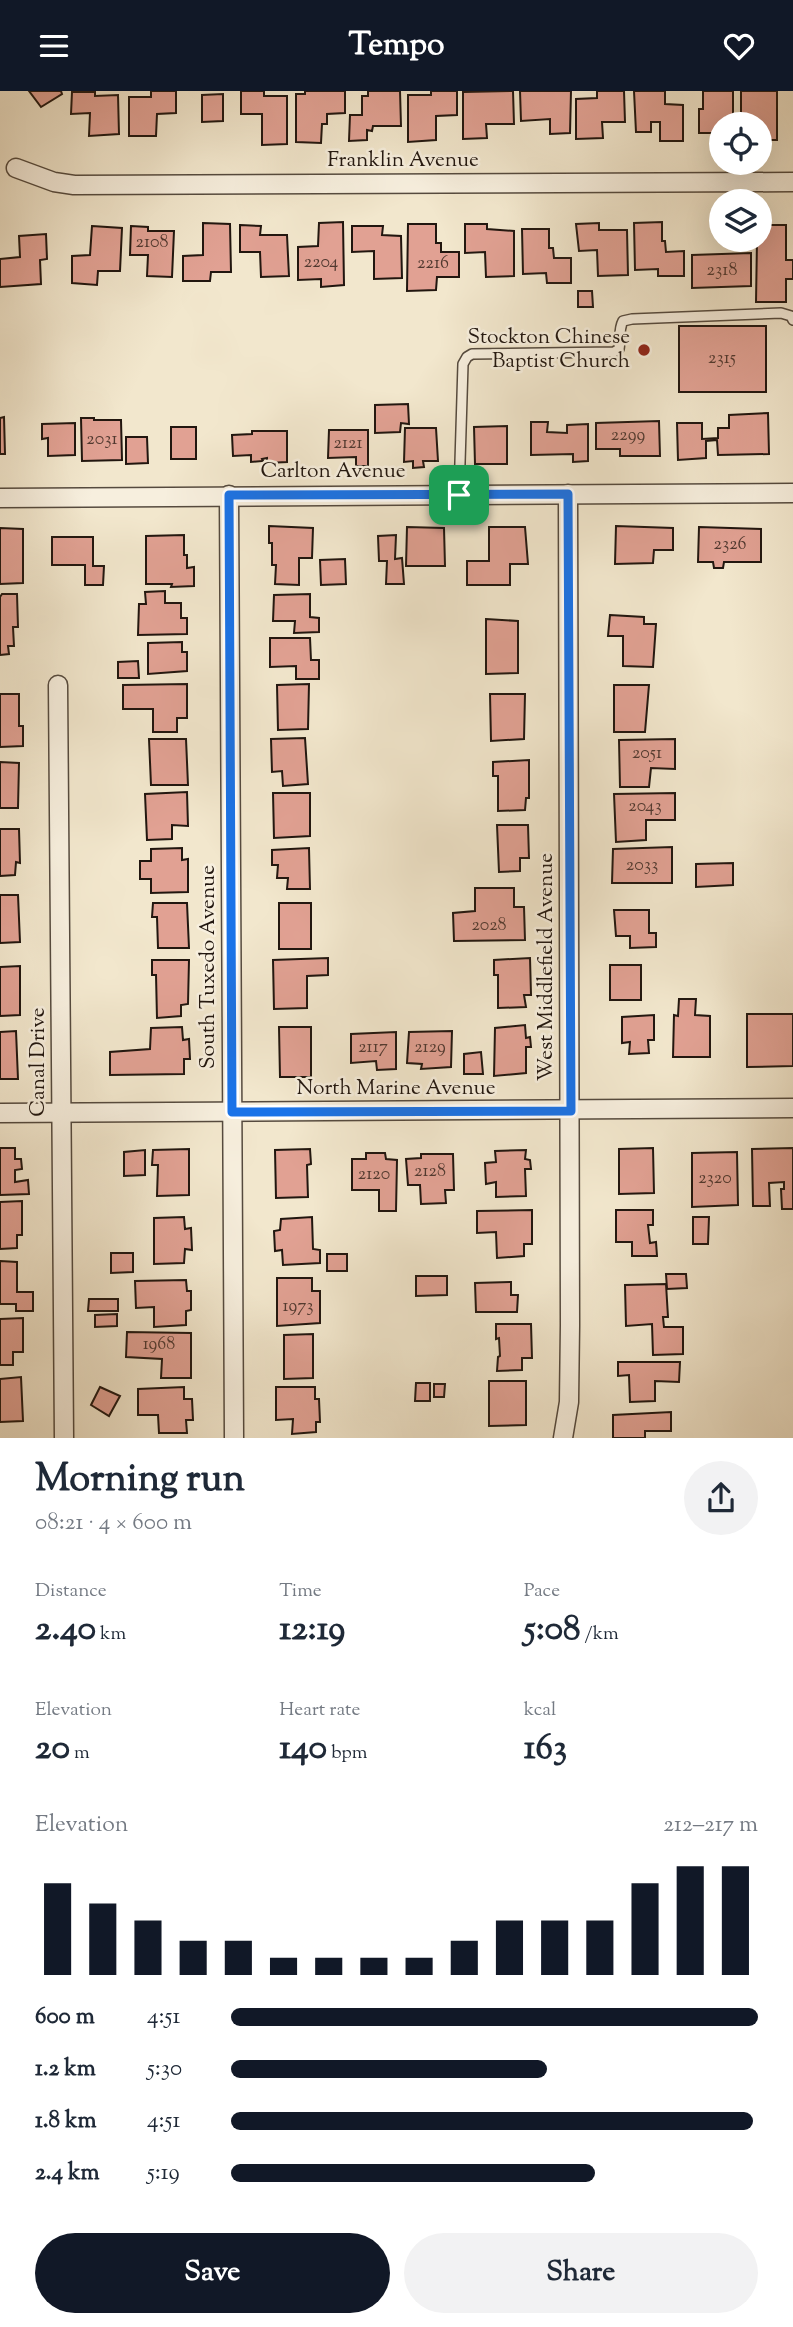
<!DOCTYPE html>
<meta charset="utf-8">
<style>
:root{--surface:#fff;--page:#f2f2f3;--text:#1f2937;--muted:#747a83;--accent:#111827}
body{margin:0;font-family:"Sorts Mill Goudy",serif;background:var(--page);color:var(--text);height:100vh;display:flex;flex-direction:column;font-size:26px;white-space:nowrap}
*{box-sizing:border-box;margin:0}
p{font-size:23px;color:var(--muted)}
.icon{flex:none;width:38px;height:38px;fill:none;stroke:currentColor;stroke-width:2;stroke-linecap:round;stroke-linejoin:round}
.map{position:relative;height:1347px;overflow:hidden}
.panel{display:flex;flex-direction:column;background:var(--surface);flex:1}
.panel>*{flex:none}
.fabs{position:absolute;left:709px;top:21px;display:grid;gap:14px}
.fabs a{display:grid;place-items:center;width:63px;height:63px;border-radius:50%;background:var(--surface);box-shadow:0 7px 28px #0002;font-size:35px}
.pin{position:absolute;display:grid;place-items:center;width:60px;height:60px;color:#fff;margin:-30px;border-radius:14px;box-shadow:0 4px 10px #0006}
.round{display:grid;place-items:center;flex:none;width:74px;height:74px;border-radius:37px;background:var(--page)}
.head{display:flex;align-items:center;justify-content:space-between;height:119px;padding:0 35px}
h1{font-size:38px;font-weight:700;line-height:52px}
.metrics{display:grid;grid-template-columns:repeat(3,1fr);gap:10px;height:119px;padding:7px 35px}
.metrics div{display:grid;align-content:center}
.metrics b{font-size:35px;font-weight:700}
.metrics small{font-size:19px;font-weight:400}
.metrics p{font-size:19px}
.chart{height:196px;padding:14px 35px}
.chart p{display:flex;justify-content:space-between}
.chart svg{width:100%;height:126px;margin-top:7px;stroke:var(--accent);stroke-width:6}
.action{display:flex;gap:14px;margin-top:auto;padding:14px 35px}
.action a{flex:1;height:80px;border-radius:42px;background:var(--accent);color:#fff;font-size:28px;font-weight:700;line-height:80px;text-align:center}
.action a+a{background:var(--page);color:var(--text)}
ul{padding:0 35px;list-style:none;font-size:23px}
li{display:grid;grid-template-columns:112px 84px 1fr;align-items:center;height:52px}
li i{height:18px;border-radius:9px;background:var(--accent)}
header{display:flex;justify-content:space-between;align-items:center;height:91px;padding:0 35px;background:var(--accent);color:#fff;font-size:32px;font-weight:700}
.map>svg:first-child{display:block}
.building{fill:#e1a193;stroke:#21160f;stroke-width:2}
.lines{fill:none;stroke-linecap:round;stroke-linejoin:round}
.lane-casing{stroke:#554a3e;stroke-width:12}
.street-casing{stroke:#554a3e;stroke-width:21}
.lane{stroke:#f7efde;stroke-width:9}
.street{stroke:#f7efde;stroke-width:18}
.route-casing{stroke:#fff;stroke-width:14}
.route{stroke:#1a73e8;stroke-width:9}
.poi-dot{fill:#8f2418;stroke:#f7efde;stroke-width:2.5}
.labels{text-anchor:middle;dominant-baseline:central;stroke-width:5;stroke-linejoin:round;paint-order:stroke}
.number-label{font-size:18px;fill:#513930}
.street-label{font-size:21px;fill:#21160f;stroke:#f7efde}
.poi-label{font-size:21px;fill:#21160f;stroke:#f7efde;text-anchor:end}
</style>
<header><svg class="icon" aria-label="menu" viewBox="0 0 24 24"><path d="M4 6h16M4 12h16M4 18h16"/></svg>Tempo<svg class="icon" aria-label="heart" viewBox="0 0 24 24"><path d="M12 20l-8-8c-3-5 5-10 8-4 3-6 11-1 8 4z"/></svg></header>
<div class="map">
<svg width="793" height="1347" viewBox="0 0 793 1347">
<rect width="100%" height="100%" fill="#f2e7cd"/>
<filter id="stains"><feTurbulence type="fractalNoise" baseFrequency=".00286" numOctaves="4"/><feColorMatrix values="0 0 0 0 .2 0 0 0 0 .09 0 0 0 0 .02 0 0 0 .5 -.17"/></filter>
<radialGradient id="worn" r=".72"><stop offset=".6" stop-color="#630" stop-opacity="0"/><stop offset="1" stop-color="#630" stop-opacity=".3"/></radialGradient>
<g class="building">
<path d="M29,0H61L62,3L41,16Z"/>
<path d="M151,0H176V22L157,23L156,45H129V6H151Z"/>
<path d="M241,0H264V5H287V53L262,54V23H241Z"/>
<path d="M305,0H345V22L327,23V33H322L321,52L296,51V3H305Z"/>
<path d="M368,0H400L401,35H373L372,40L367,39V49L349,50L350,24H362V5H368Z"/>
<path d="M431,0H457V24L436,25V49L408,51V4H431Z"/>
<path d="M513,0L514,33H486L487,47L463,48V1Z"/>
<path d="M520,0H571L570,42L550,43V28L521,30Z"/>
<path d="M597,0H624L625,31H602L603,47L576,48V8L597,7Z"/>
<path d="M634,0H665V13L683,14V50H660V31H651V41H636Z"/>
<path d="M703,0H733V26H726V33H721V42H699V18H703Z"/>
<path d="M741,0H777V49H760V33H741Z"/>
<path d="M72,1H95V5L118,4L119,43L89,45L90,22L71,23Z"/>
<path d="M223,3V30L202,31V4Z"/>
<path d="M343,131L344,194L321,196V188L298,189V156L318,155L319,132Z"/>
<path d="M662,131V150H665L666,161L684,160V185H658V178L635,179L634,132Z"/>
<path d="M203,132L230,133L231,181H211L210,190H183V165L203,164Z"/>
<path d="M599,132V139H627L628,184L598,185L597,159L579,160L576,133Z"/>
<path d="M408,133H436V152H441V161H459V186H437L436,199L407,200Z"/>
<path d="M465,133H487V138L514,140V185L486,186L485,161L465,162Z"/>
<path d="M240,134L261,135L260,144H287L289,185L261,186L260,161H240Z"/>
<path d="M760,134H786V169H793V188H786V211H756L757,149H760Z"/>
<path d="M92,135L122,137L120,180H98L97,194L72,192V165L90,164Z"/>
<path d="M131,135L148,136V140H174L172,186L147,185L148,164H130Z"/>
<path d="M352,135H383L382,144L401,145L402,187L374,188V160L352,161Z"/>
<path d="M522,138H549V157H553L554,167H571V192H547L546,182L523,183Z"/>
<path d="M46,143L47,168L40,169L41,193L0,196V168L20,166L19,145Z"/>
<path d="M751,162V195L692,197V164Z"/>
<path d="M578,200H592L593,216H578Z"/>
<rect x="679" y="235" width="87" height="66"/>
<path d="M408,313L409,333L401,332L400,341L375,342V314Z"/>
<path d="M768,322L769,363L718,364L717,349L706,350V367L678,369L677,332H702V348L718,347V337H729V324Z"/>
<path d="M4,326L5,363H0V327Z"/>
<path d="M81,327H94V329H121L122,369L82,370Z"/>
<path d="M659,330L660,365H620V358H596V332Z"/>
<path d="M531,331H548L547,341L567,342V334L588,333V370L573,371V363L531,364Z"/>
<path d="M75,332V364L48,365V347L42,348V333Z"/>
<path d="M507,335V373H475L474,336Z"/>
<rect x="171" y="336" width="25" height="32"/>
<path d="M405,337H436L438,370H423L424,376L413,377V370L404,371Z"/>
<path d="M329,339H368V375H356V366L328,367Z"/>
<path d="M252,340H287V371L267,372V367L262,368L263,370L251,371V364L233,365L232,344L252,343Z"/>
<path d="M126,346H147L148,372L126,373Z"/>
<path d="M269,435L313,437L312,467H299V494L275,493L276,474H272V452H269Z"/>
<path d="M616,435L673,437V459H654L653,472L615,473Z"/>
<path d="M407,436L444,437L445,475H406Z"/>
<path d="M489,436H525L528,473H510V494H467V470H489Z"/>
<path d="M699,436L761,438V471H724L723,477H714L713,471H698Z"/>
<path d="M0,437L23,438V492L0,493Z"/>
<path d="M184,444V464H187V477L194,476V495L171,496L172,493H146V445Z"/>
<path d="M396,444L395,468L402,467L404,493H386L387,470H379L378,445Z"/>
<path d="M52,446H93V475H104L103,494H85V474H52Z"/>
<path d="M345,468L346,493L321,494L320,469Z"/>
<path d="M165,500V512H181V527H187V543L138,544L139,513H146L145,501Z"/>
<path d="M2,503H17L18,536H13L14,555H8L9,563L0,564V506Z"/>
<path d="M310,503V526L319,527V541L294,542L295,530H273L274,504Z"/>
<path d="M610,524L644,526V533H656L653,576L623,575V545H608Z"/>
<path d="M486,528L518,530V582L486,583Z"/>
<path d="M270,547H310L311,569H319V588H296V575L270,576Z"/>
<path d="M182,551V561H187V580L148,583V552Z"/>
<path d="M138,570L139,587H118V571Z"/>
<path d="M187,593V627H177V641H153V618H123V594Z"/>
<path d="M309,593L308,638L278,639L277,594Z"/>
<path d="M614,594H649L645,641H614Z"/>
<path d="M0,603H19V635H23V655L0,656Z"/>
<path d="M490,603H525L524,648L491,650Z"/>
<path d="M305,647L308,693L283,695L282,680L272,681L271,648Z"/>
<path d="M149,648H186L188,694H151Z"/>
<path d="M675,648V678L651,677L649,696H620L619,649Z"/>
<path d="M529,669V707H526L525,719L498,720V685H493V671Z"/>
<path d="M0,671L19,672L18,717H0Z"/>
<path d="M187,701L188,735L172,734V748L147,749L145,703Z"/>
<path d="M273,702H310V745L274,747Z"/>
<path d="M675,702V729H646V749L616,751L614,703Z"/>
<path d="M497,734H528L529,767H520V780L499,781Z"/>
<path d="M0,738H19L20,772L16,771L15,784L0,785Z"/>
<path d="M672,756V792H612L613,758Z"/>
<path d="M182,757V769L188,768V801L151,802V788H140V770H151V758Z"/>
<path d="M309,757L310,798H287L288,787H277L278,774H272V759Z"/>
<path d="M733,772V794L696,796V773Z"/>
<path d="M475,797H514V816H524L525,849L454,850L453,822L475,820Z"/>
<path d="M0,804H18L20,851L0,852Z"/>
<path d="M153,812H187L189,857H158L157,826H152Z"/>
<rect x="279" y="812" width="32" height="46"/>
<path d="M614,819H649V842H656V856L630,857V845H616Z"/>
<path d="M328,867V884L307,885V917L274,918L273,869Z"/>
<path d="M530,867L531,904H524L526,916L498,917V884H494V869Z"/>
<path d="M152,869H189L188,913L181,914V925L157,927L156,884H152Z"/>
<rect x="610" y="874" width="31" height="35"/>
<path d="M20,875V924L0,925V876Z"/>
<path d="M679,908H696L695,924L710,925V966H673L674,924L678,925Z"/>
<path d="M747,923H793V975L747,976Z"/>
<path d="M654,924V949H648L649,962L629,963L630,951L622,952V926Z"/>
<path d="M525,934L526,947L530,946L531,956H526V982L494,985L495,937Z"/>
<path d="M182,936L183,949L189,948L190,968H184V983L110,984V961L150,958L151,937Z"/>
<path d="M279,936H311V986H280Z"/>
<path d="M16,940L18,988H0V941Z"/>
<path d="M452,940L451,976L421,978L422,973L407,972L409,941Z"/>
<path d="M396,941V978L377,979L376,970L351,972V943Z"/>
<path d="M481,961L483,983H464V963Z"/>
<path d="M0,1057H15V1068H21L22,1078L15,1079V1091L28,1089L29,1103L0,1104Z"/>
<path d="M653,1057L654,1102L619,1103V1058Z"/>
<path d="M793,1057V1118H782L781,1098H784V1091L769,1092L770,1115H753L752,1058Z"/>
<path d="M189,1058V1104L157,1105L158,1074H152L153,1059Z"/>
<path d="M310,1058L311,1073L307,1074L308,1106L276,1107L275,1059Z"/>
<path d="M145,1059V1084L124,1085V1061Z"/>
<path d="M526,1059L525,1068L530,1069L531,1078H525L526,1105L496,1106V1091L486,1093L485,1072L496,1071L495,1060Z"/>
<path d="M737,1061L738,1114L692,1116V1062Z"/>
<path d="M366,1062H385L386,1068L397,1069L396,1120H379V1099H352V1068H366Z"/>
<path d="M421,1063H453L454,1099H445L446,1112L421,1113L420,1094H408L406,1068L421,1067Z"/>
<path d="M22,1110V1144H17V1157L0,1158V1111Z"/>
<path d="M532,1119V1153H524V1165L497,1167L496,1141L477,1142V1120Z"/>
<path d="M616,1119H653V1134H648L650,1152L656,1151L657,1165H632V1151H616Z"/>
<path d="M184,1126L185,1138L191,1137L192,1159L185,1158L184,1172L154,1173V1127Z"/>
<path d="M312,1126L313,1158L320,1159V1172L283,1174L282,1159L275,1160L274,1140L280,1139L281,1128Z"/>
<path d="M693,1126H709L708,1153H693Z"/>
<path d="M111,1162H133V1181L111,1182Z"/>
<rect x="327" y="1163" width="20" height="17"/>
<path d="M0,1170L17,1171V1201H33V1220H16V1213H0Z"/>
<path d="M666,1183H686L687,1197L667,1198Z"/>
<path d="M416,1185H447V1204L416,1205Z"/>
<path d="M277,1187H312V1200H320V1232L277,1235Z"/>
<path d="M186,1189L187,1200H191V1219L186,1220V1234L154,1236V1216L136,1217L135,1190Z"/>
<path d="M511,1191V1204H518L517,1221H476L475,1192Z"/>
<path d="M666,1193L668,1226H663L664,1236H683V1263L653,1264L652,1233L626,1235L625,1194Z"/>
<path d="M89,1208H118V1220H88Z"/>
<path d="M117,1223V1235L95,1236V1224Z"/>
<path d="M23,1227V1261H13V1274H0V1228Z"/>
<path d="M496,1233H531L532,1267H522V1279L497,1280L498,1266L500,1265L499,1247L496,1248Z"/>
<path d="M127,1241L191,1242V1287H161L162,1268L126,1266Z"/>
<path d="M313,1243V1287L284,1288V1244Z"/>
<path d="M618,1271H680L679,1291L655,1290V1310L630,1311L629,1284L618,1285Z"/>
<path d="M21,1286L23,1330L0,1331V1288Z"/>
<path d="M489,1290H526V1334L489,1335Z"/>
<path d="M416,1292H430V1310H415Z"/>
<path d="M434,1293H445L444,1306H434Z"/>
<path d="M100,1296L120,1305L109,1325L91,1314Z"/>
<path d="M184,1296V1308H192L193,1329H186L187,1342H159L158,1324H138V1298Z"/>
<path d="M276,1296H315V1308H319L320,1331H316V1341L292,1343L293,1328L276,1329Z"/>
<path d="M671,1321V1340H645V1347H613V1324Z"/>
</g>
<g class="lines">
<g class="lane-casing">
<path id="lane" d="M459,404L463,273L467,266L472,263L614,261L619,258C621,249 618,239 623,230L632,228L781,222L791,225L793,229"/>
</g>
<g class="street-casing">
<g id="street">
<path d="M16,77L54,91L74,94L793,91"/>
<path d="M229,404L234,1347"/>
<path d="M0,407L793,402"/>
<path d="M58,594L64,1347"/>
<path d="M0,1022L793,1017"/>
<path d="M563,1347L569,1311L570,1234L568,403"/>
</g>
</g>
<use href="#lane" class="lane"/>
<use href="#street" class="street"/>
</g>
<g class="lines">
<g class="route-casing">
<path id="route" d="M568,403L571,1020L232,1021L229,404Z"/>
</g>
<use href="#route" class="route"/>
</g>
<circle class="poi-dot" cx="644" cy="259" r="7"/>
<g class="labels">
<g class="number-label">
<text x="152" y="152">2108</text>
<text x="321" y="172">2204</text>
<text x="433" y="173">2216</text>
<text x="722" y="180">2318</text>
<text x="722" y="268">2315</text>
<text x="628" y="345">2299</text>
<text x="102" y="349">2031</text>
<text x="348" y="353">2121</text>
<text x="730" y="454">2326</text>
<text x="647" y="663">2051</text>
<text x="645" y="716">2043</text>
<text x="642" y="775">2033</text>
<text x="489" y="835">2028</text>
<text x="373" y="957">2117</text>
<text x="430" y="957">2129</text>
<text x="430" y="1081">2128</text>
<text x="374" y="1084">2120</text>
<text x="715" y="1088">2320</text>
<text x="298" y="1216">1973</text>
<text x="159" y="1254">1968</text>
</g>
<g class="street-label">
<text x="403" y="70">Franklin Avenue</text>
<text x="333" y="381">Carlton Avenue</text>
<text transform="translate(209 876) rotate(-90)">South Tuxedo Avenue</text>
<text transform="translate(547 876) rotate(-90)">West Middlefield Avenue</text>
<text transform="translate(39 971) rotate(-90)">Canal Drive</text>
<text x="396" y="998">North Marine Avenue</text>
</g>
<g class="poi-label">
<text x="630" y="247">Stockton Chinese<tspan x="630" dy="24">Baptist Church</tspan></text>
</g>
</g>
<rect width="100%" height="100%" filter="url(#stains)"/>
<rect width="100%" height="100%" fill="url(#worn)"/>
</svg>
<div class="fabs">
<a><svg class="icon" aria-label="locate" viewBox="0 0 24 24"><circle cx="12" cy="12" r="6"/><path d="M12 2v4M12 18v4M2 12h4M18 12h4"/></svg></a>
<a><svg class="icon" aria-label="layers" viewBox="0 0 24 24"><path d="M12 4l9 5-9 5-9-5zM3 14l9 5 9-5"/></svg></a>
</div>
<div class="pin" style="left:459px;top:404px;background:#1e9e55"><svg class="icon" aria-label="arrive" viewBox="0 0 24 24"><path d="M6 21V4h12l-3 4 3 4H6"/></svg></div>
</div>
<section class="panel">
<div class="head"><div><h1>Morning run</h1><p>08:21 · 4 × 600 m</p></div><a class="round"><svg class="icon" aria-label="share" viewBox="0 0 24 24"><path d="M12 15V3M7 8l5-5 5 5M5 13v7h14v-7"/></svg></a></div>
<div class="metrics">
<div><p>Distance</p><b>2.40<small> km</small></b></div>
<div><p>Time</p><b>12:19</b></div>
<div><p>Pace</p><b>5:08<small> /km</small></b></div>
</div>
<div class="metrics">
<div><p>Elevation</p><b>20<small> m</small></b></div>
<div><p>Heart rate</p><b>140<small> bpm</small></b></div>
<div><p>kcal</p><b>163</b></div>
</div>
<div class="chart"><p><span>Elevation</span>212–217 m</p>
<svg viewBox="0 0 160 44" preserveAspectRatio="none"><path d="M5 44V12M15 44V19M25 44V25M35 44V32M45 44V32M55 44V38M65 44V38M75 44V38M85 44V38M95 44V32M105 44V25M115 44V25M125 44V25M135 44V12M145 44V6M155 44V6"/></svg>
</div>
<ul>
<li><b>600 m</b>4:51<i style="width:100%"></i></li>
<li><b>1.2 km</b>5:30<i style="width:60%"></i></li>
<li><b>1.8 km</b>4:51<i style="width:99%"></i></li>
<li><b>2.4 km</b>5:19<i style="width:69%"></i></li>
</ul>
<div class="action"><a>Save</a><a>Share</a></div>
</section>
